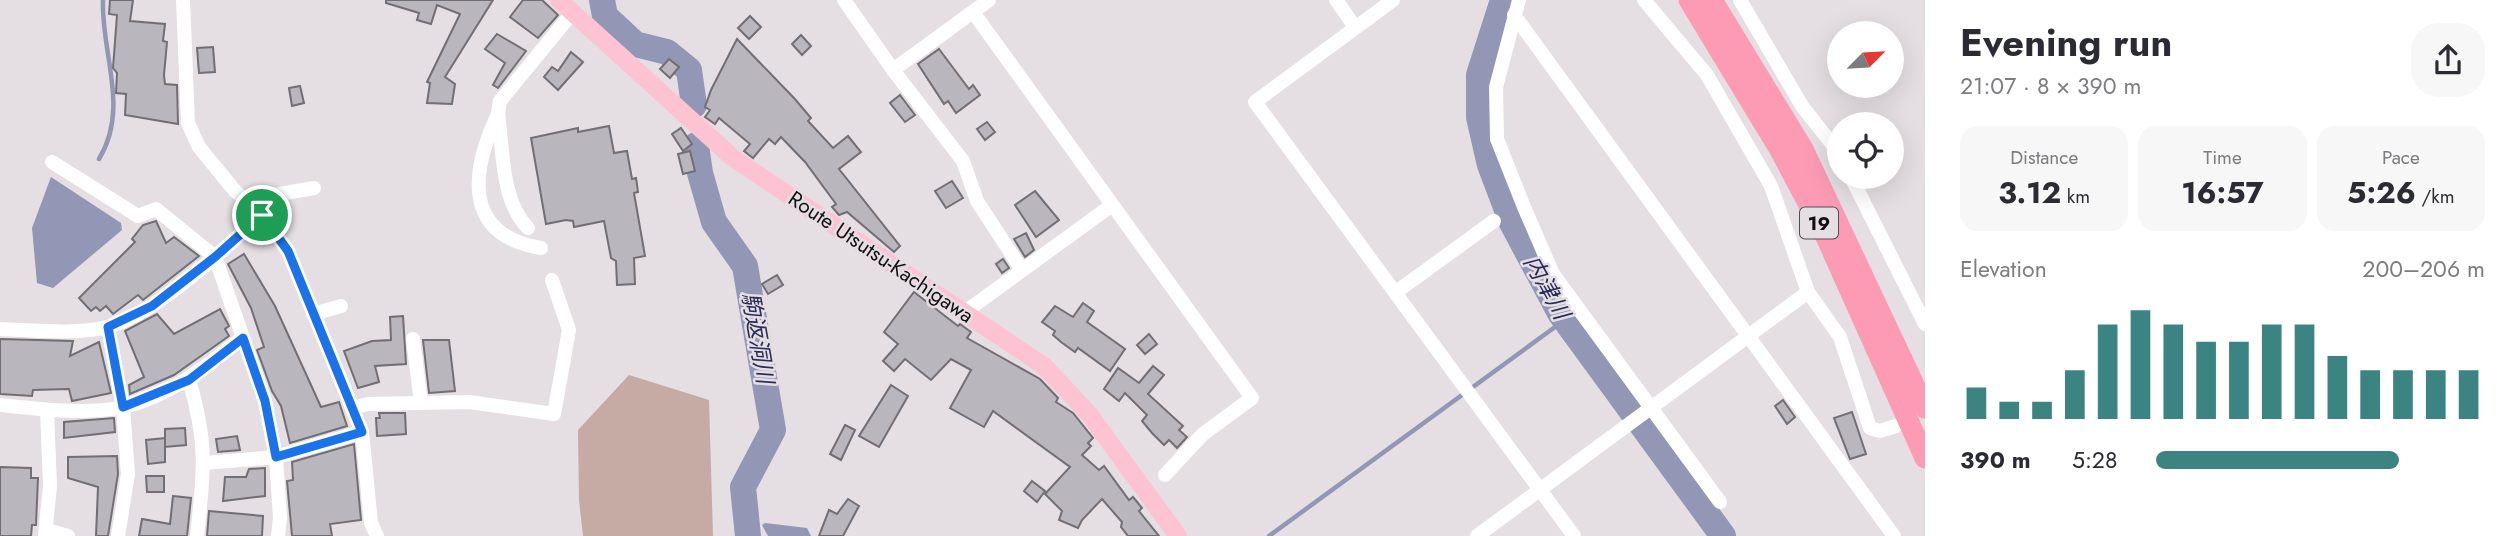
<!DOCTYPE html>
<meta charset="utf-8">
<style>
:root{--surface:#fff;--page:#f7f7f7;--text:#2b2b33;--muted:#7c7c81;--accent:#3c8481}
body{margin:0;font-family:Jost,"Noto Sans JP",sans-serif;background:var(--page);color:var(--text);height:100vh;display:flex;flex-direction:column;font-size:26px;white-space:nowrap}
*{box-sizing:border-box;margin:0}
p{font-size:23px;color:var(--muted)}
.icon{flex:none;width:38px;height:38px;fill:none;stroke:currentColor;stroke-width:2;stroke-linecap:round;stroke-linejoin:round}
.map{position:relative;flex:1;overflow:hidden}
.details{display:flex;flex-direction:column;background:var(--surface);width:595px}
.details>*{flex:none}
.needle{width:46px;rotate:66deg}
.tools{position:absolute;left:1827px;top:21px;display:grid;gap:14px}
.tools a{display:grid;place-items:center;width:77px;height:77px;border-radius:50%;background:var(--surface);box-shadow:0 7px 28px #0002;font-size:35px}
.pin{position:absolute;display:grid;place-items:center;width:60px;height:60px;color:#fff;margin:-30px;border:4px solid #fff;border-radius:50%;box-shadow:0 2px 7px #0007}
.round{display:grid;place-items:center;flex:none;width:74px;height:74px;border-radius:28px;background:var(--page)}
.overview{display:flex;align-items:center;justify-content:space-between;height:119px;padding:0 35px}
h1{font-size:38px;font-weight:700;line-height:52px}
.metrics{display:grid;grid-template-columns:repeat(3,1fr);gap:10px;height:119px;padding:7px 35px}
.metrics div{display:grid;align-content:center;border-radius:18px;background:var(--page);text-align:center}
.metrics b{font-size:30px;font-weight:700}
.metrics small{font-size:19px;font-weight:400}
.metrics p{font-size:19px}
.chart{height:196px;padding:14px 35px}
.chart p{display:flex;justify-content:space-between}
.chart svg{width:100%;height:126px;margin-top:7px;stroke:var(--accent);stroke-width:6}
ul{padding:0 35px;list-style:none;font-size:23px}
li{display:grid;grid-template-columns:112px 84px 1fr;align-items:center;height:52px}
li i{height:18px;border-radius:9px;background:var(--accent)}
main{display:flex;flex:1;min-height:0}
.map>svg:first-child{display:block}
.green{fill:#c6aaa4}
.water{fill:#9197b5}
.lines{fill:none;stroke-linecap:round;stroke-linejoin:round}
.stream{stroke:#9197b5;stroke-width:4.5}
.river{stroke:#9197b5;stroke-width:26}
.building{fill:#b9b6bd;stroke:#716e74;stroke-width:2}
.minor{stroke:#fff;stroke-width:14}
.major{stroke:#fec3d3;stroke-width:18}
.highway{stroke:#fd9bb5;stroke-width:21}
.route-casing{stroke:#fff;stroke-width:14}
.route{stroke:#1a73e8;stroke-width:9}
.labels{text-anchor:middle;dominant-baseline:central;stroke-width:5;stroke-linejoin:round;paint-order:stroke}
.shield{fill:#e5dee3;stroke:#514d50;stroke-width:2}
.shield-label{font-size:19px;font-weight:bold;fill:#120f11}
.street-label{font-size:21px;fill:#120f11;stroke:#e5dee3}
.water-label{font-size:23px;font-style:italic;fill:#292d58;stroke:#e5dee3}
</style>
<main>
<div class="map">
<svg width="1925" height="536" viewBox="0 0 1925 536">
<rect width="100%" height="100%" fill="#e5dee3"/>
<path class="green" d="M629,375L709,400L713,536H583L579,500L578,430Z"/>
<g class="water">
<path d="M51,177L121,223L122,230L53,288L37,283L32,228Z"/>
<path d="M765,523L807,528L811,536H768L762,525Z"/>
</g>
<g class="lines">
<g class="stream">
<path d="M99,159C130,108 101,54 103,0"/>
<path d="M1269,536L1555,327L1560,313"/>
</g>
<g class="river">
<path d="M602,0L605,16L635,44L667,52L689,70L694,105"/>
<path d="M1503,0L1479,75V117L1490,165L1512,223L1560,313L1723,536"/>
<path d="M696,145L700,173L714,222L745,266L773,430L743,487L748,536"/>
</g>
</g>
<g class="building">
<path d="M110,0H133L130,21L165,24L163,41L167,42L164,75L165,84L177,85L178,124L125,115L126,94L116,93L117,73L113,68L117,15L109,14Z"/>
<path d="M386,0H493L445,77L455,84L452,104L427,103L430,83L427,82L460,14L437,5L431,24L417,20L419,13L386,3Z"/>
<path d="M523,0H542L558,15L538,38L510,17Z"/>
<path d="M750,16L761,27L749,39L738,28Z"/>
<path d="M497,34L526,51L498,88L493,85L505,63L485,49Z"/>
<path d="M801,35L811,46L802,55L792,44Z"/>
<path d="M737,39L794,98L811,118L808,121L833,148L848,136L861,152L839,169L900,246L894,252L847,212L839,215L832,207L836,204L805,162L781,137L775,144L769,139L753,158L744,151L750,144L719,118L715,124L705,117L710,110L705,107L711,90Z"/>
<path d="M213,47L215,72L199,73L197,48Z"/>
<path d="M939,49L969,89L973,85L980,95L956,113L948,101L944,104L918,64Z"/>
<path d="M571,52L583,62L558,90L544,77L552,67L558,71Z"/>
<path d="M669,59L679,67L670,78L660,69Z"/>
<path d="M300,86L304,103L292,106L289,88Z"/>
<path d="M900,95L915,115L905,122L890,103Z"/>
<path d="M987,122L995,132L985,140L977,129Z"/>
<path d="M609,126L614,153L627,151L632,179L636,178L638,192L634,193L645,256L634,258L635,284L617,285L616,261L611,258L604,221L574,227L573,221L566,220L546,224L531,138L578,128V132Z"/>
<path d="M681,128L692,144L683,151L672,134Z"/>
<path d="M690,151L695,171L683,174L678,154Z"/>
<path d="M952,181L963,198L946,208L935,191Z"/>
<path d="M1035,191L1059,220L1036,237L1015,205Z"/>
<path d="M156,221L166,243L174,237L199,256L143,300L138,295L113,314L106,306L100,311L96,307L91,311L79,298L135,242L132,239L143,225Z"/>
<path d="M1026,233L1034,250L1025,257L1014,239Z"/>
<path d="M244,254L275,306L321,407L339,402L347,426L290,443L281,406L272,391L257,350L264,347L251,308L228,264Z"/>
<path d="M1003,259L1009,268L1002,273L996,264Z"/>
<path d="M777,275L783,285L768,294L762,284Z"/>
<path d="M914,292L958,326L960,324L971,332L967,338L1040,379L1058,398L1056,402L1073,413L1093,438L1088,443L1091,446L1082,455L1099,470L1104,466L1129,500L1133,497L1142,508L1139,511L1159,536H1128L1121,527L1122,522L1102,499L1082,520L1078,528L1059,520L1062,511L1045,494L1070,467L993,411L984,427L950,408L971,370L951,359L931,380L905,359L894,371L883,361L898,344L884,332Z"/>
<path d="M1083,303L1094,311L1087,322L1125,349L1110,371L1078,348L1075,352L1061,342L1053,335L1055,331L1042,322L1055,306L1073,317Z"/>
<path d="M220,309L229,326L225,329L229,336L174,375L130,394L129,385L144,377L125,331L157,314L174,334Z"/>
<path d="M403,316L406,364L375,366L379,382L358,388L344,351L372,341L391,340L390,317Z"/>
<path d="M1149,334L1157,344L1145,354L1137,345Z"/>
<path d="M0,339L73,341L70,356L99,342L111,393L72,401L69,389L33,390L32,396L0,394Z"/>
<path d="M423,340H449L455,391L429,393Z"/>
<path d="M1153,366L1164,375L1148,394L1183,426L1179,430L1187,437L1177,448L1169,440L1164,445L1152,433L1142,421L1147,415L1125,393L1119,401L1104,389L1118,368L1139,383Z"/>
<path d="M891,385L908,396L879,447L859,436Z"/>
<path d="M1783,400L1795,417L1787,424L1775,406Z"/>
<path d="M1852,412L1866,454L1850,459L1834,418Z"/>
<path d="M379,413H405L406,434L377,436L376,418H380Z"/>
<path d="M114,418L115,432L64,438V422Z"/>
<path d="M845,425L855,430L841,460L830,454Z"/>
<path d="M185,428L186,445L165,447V429Z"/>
<path d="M237,436L240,450L218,452L216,439Z"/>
<path d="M165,438V462L148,464L146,440Z"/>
<path d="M354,444L361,520L330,524L332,536H292L287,481L293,480L292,462Z"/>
<path d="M117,456L118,474L108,536H96L98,487L68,478V457Z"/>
<path d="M0,467L31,468V478H38L36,525H32L31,536H0Z"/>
<path d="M265,468V496L223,501L225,477H246L249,469Z"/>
<path d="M146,476H164V492H147Z"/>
<path d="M1032,481L1045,491L1037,502L1024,491Z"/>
<path d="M173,496L191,498L187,536H139L142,519L170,524Z"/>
<path d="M848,499L859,506L843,536H819L829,510L837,514Z"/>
<path d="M209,511L263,516L262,536H207Z"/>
</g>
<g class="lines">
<g class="minor">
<path d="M183,0L188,123L199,147L235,191L262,214L288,251L362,432L371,523L377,536"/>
<path d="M844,0L893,70L963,161L977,201L1022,270"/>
<path d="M1336,0L1355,27"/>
<path d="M1393,0L1255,102L1574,536"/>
<path d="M1519,0L1496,87L1497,139L1524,207L1553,274L1720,502"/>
<path d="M1644,0L1707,75L1771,186L1808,292L1840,337L1870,428L1880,431L1896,426"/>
<path d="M1740,0L1802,106L1839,153"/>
<path d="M973,12L1252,398L1203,434L1165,475"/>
<path d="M1514,15L1894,536"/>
<path d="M893,70L989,0"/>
<path d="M498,114C471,171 462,235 541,248"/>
<path d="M52,162L138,216L156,209L215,257L265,401L276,457L280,518L278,536"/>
<path d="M1851,177L1925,324"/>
<path d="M245,200L314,188"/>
<path d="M528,228C501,201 503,150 498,113L500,101L573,12"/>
<path d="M1396,292L1494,221"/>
<path d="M965,312L1112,205"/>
<path d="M313,314L341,306"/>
<path d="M108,327L123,407L128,474L118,536"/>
<path d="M0,329C32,330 76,335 107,327C154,316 226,248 262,214"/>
<path d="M413,339L421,403"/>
<path d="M189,380C208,443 204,472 197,536"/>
<path d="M0,405C35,409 89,415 123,407C167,398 208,365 242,338"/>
<path d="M352,408L368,404L469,402L554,414L569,330L552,280"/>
<path d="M205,463L276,457L362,432"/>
<path d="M47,530L68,536"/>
<path d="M45,536L50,486L47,410"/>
<path d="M1477,536L1808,292"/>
</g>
<path class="major" d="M559,0L733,158L1044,366L1089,414L1178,536"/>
<g class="highway">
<path d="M1689,0L1780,150L1826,237L1925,458"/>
<path d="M1712,0L1803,149L1925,408"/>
</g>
</g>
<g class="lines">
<g class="route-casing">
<path id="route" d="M262,215L288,251L362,432L276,457L265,401L243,338L189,380L123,407L108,327L152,306L215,257Z"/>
</g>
<use href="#route" class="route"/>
</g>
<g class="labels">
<rect class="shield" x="1800" y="207.5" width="38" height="31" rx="5"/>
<g class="shield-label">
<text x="1819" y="223">19</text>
</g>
<g class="street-label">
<text transform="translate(881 257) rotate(34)">Route Utsutsu-Kachigawa</text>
</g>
<g class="water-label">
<text transform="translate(1547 287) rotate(61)">内津川</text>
<text transform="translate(758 338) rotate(80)">駒返洞川</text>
</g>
</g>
</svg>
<div class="tools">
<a><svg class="needle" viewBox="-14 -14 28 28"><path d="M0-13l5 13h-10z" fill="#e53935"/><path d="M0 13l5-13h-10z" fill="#7c7c81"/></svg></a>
<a><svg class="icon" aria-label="locate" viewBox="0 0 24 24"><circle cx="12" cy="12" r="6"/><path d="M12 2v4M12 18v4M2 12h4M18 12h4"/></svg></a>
</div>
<div class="pin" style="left:262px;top:215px;background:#1e9e55"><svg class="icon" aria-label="arrive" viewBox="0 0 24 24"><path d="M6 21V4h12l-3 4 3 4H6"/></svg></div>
</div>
<section class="details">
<div class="overview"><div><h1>Evening run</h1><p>21:07 · 8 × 390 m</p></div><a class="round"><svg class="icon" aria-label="share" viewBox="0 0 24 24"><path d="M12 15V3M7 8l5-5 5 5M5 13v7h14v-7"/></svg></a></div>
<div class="metrics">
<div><p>Distance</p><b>3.12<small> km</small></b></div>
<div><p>Time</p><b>16:57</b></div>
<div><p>Pace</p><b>5:26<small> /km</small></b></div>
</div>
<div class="chart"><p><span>Elevation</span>200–206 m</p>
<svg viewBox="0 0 160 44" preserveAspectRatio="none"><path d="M5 44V33M15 44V38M25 44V38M35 44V27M45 44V11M55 44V6M65 44V11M75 44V17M85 44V17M95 44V11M105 44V11M115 44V22M125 44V27M135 44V27M145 44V27M155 44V27"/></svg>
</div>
<ul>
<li><b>390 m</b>5:28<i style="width:74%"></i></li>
</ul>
</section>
</main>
